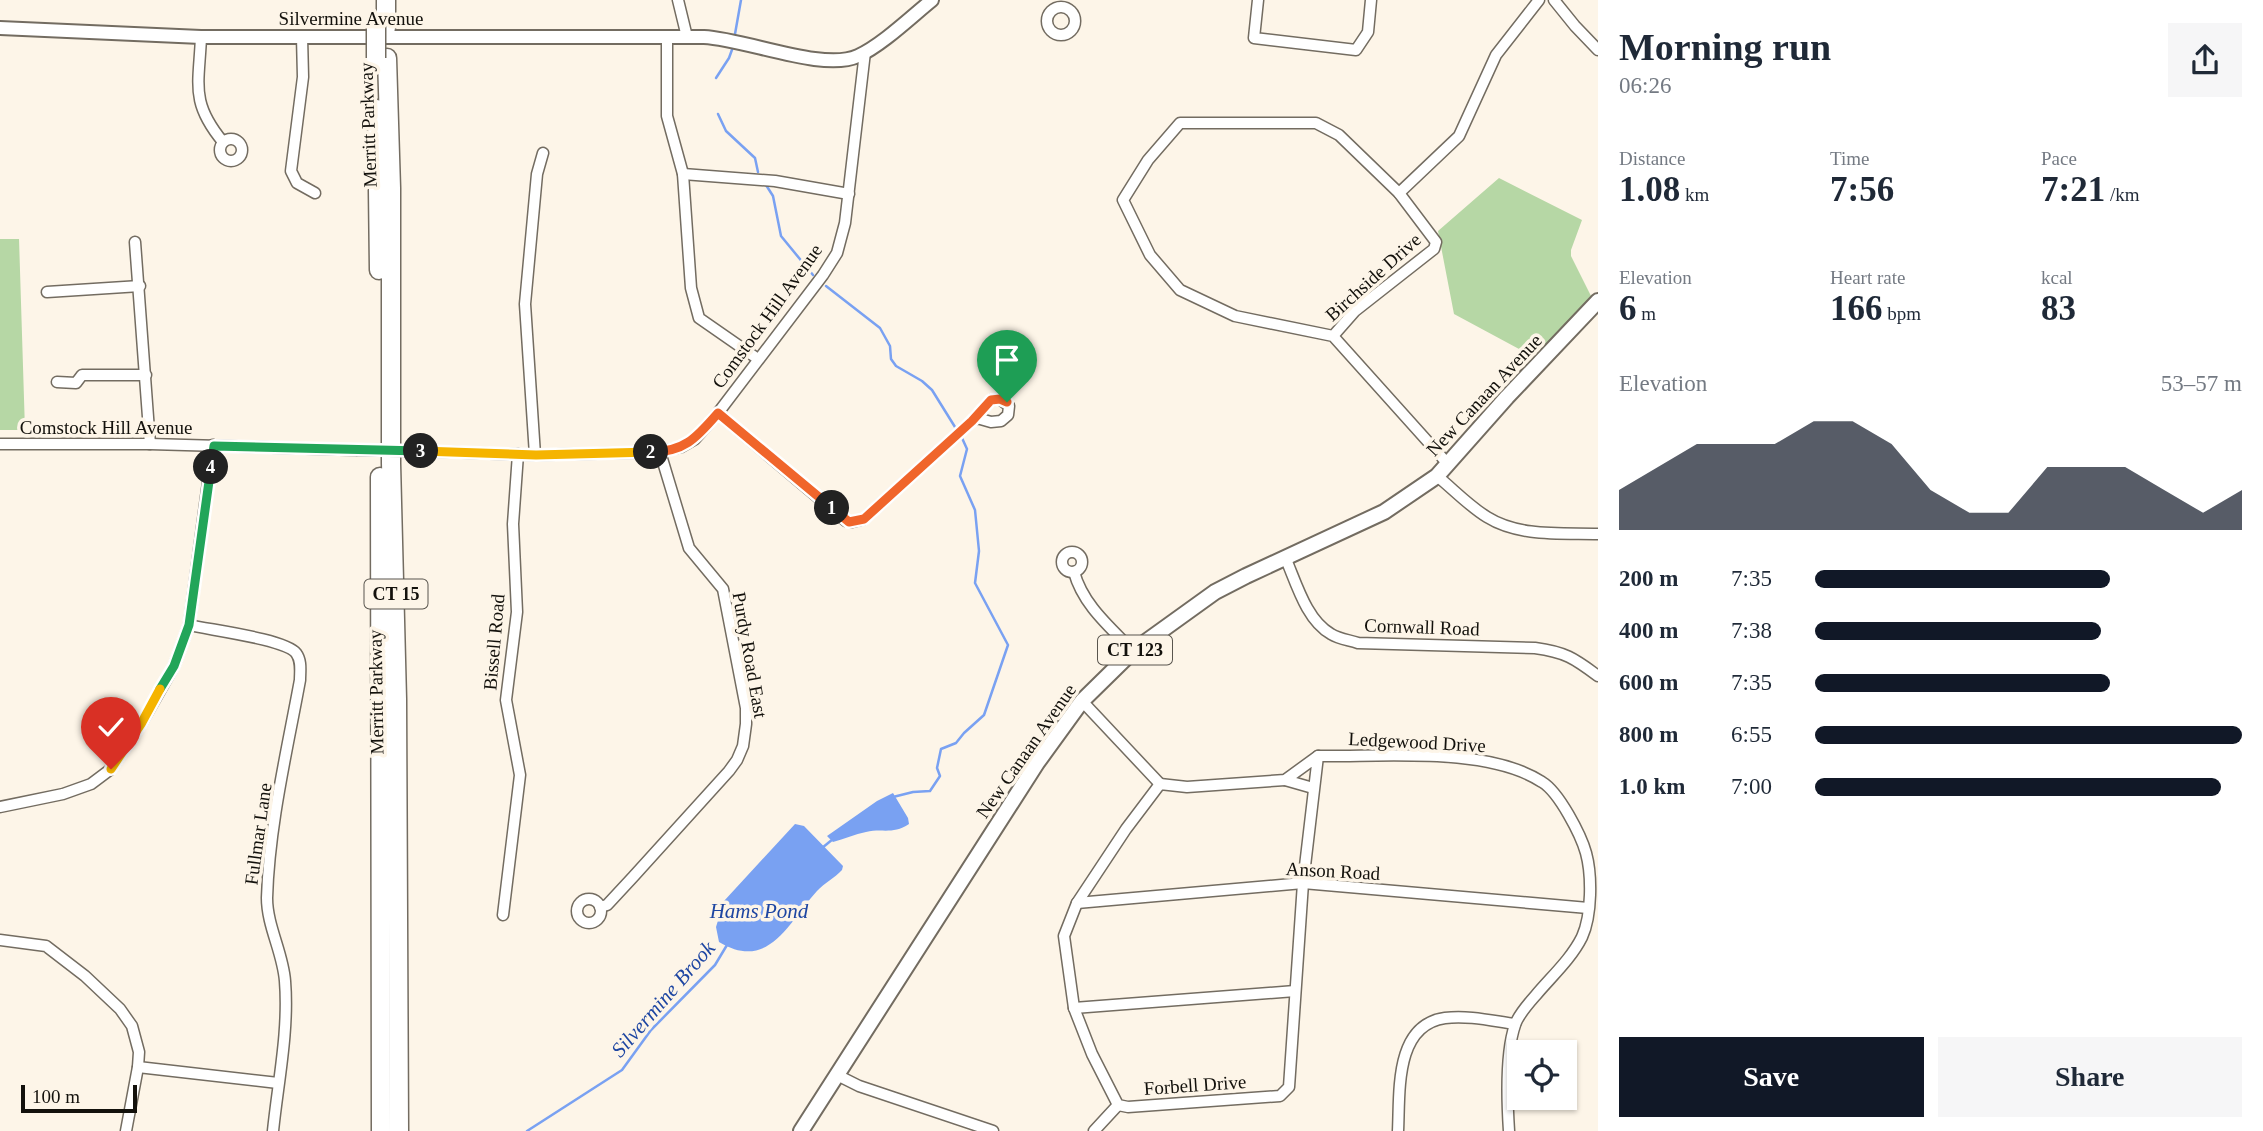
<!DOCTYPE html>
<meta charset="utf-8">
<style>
:root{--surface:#fff;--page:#f6f6f7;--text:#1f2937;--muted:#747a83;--accent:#111827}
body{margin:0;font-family:Georgia,serif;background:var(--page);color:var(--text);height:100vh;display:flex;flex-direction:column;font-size:26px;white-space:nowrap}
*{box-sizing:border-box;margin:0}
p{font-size:23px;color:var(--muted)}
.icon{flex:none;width:38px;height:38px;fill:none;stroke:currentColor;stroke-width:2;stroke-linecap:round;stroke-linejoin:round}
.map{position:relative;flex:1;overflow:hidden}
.side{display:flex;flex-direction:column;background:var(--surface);width:665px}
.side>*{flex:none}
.fabs{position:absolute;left:1507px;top:1040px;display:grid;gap:14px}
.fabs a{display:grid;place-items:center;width:70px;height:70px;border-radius:0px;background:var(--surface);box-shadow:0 2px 5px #0004;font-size:35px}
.scale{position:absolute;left:21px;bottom:18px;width:116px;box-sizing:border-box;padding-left:7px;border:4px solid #13110c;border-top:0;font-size:19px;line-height:24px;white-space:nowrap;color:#13110c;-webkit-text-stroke:5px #fdf5e8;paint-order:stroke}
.pin{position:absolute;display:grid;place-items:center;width:60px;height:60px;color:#fff;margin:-72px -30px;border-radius:50% 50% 50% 0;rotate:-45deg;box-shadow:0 0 7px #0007}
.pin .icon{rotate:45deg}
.km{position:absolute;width:35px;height:35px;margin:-18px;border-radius:50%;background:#222;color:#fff;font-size:19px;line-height:35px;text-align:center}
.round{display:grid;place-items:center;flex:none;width:74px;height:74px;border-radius:0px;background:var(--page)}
.headline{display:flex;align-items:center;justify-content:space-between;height:119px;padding:0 21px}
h1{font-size:38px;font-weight:600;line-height:52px}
.metrics{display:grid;grid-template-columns:repeat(3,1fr);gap:10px;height:119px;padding:7px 21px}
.metrics div{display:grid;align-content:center}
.metrics b{font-size:35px;font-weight:600}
.metrics small{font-size:19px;font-weight:400}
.metrics p{font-size:19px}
.chart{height:196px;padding:14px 21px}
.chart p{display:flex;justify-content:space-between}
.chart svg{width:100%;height:126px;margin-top:7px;fill:var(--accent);opacity:.7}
.primary-button{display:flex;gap:14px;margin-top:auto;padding:14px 21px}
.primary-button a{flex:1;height:80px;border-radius:0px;background:var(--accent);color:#fff;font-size:28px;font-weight:600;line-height:80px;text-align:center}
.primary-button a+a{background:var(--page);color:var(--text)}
ul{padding:0 21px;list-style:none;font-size:23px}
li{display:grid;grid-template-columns:112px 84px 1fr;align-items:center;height:52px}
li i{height:18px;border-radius:9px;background:var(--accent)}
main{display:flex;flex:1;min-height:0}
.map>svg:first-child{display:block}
.green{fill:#b6d7a5}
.water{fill:#79a1f2}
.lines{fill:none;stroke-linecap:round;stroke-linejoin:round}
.stream{stroke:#79a1f2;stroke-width:2.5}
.minor-casing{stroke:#736c61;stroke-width:13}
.tertiary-casing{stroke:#736c61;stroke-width:16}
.primary-casing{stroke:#736c61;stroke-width:18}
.motorway-casing{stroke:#736c61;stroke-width:21}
.minor{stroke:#fff;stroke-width:10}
.tertiary{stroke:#fff;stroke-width:12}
.primary{stroke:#fff;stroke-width:14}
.motorway{stroke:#fff;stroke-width:18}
.minor-bridge-casing{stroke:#736c61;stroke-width:13;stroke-linecap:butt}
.motorway-bridge-casing{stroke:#736c61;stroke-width:21;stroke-linecap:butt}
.minor-bridge{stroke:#fff;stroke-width:10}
.motorway-bridge{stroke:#fff;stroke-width:18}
.split-1-casing{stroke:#fff;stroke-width:14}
.split-2-casing{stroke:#fff;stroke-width:14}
.split-3-casing{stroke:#fff;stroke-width:14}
.split-4-casing{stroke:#fff;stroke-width:14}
.split-5-casing{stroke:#fff;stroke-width:14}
.split-6-casing{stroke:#fff;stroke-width:14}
.split-1{stroke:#f0652b;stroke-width:9}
.split-2{stroke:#f0652b;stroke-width:9}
.split-3{stroke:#f5b400;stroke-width:9}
.split-4{stroke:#22a559;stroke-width:9}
.split-5{stroke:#22a559;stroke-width:9}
.split-6{stroke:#f5b400;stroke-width:9}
.labels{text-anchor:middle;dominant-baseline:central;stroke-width:7;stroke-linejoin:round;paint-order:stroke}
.shield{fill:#fdf5e8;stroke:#59554e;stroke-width:2}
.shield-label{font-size:18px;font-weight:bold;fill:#13110c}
.street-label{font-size:19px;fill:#13110c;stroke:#fdf5e8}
.water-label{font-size:21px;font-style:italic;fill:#1e46a2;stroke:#fdf5e8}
</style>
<main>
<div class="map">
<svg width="1598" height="1131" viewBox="0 0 1598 1131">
<rect width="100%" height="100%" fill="#fdf5e8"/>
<g class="green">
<path d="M1499,178L1582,220L1571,250V256L1592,298L1534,357L1454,314L1438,231Z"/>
<path d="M0,239H19L25,430H0Z"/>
</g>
<g class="water">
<path d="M893,793L908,818L909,824C893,835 882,828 866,832C855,834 844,839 833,842L827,836L877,801Z"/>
<path d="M795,824L804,826L843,866L842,870C835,878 824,883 817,891C788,923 769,972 719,942L716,927L724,901Z"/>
</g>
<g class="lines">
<g class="stream">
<path d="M735,34L741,0"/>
<path d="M716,78L729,58L733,47"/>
<path d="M718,114L726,131L755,158L758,172"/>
<path d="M766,185L773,196L781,236L813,275"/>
<path d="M826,286L880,328L890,346L891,359L896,366L922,381L932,390L955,427"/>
<path d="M893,797L913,792L930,791L940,776L937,768L941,749L956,743L964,733L984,715L1008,645L975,583L979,551L975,510L960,476L967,449L962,438"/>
<path d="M822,848L833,839"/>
<path d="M527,1131L622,1070L651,1030L715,965L727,945"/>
</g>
<g class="minor-casing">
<g id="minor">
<path d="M678,0L687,37"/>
<path d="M1258,0L1254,38L1356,50L1368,32L1371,0"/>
<path d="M1554,0L1575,26L1598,50"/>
<circle cx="1061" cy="21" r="14"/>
<path d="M201,37C199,85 190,102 223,142"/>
<path d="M302,37L303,77L291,171L297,183L315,193"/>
<path d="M667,37V116L683,174L691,288L699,318L758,359"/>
<circle cx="231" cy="150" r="11"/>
<path d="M683,174L775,181L849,194"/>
<path d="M1399,193L1459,136L1496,55L1539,0"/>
<path d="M135,242L150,444"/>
<path d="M47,292L140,286"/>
<path d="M1333,336L1355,311L1434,249L1436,242L1399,193L1339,135L1316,123H1180L1148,160L1123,200L1150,255L1180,290L1235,316L1333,336L1447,463"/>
<path d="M57,382L76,383L82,375H146"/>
<path d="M718,413L846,521L852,522L864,519L972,421L977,418L991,422L1001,421L1008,415L1009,406L1000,399L991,400L972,421"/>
<path d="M0,444H150L356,450"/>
<path d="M420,451L535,455L660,452L681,447L695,439L718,413L823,275L837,253L845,223L865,52"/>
<path d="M535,455L525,304L537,174L543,153"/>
<path d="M1437,476C1453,489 1469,506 1487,517C1519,537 1561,533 1598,534"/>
<circle cx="1072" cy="562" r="10"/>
<path d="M1285,557C1296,582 1306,620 1331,634C1339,639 1349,640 1358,643L1535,648C1565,652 1574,658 1598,676"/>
<path d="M1074,572C1083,605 1110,627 1133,651"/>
<path d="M189,625C210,630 285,639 296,653C302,661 300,671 300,680C287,751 269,826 267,898C267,926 283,953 285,981C289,1031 278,1082 273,1131"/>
<path d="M1082,701L1160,784"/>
<path d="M1318,756L1303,883L1289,1087L1280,1096L1128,1107L1118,1105L1092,1054L1074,1008L1064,936L1077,903L1126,829L1160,784L1187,787L1285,780Z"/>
<path d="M1318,756C1382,757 1487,746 1542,782C1559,792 1581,835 1586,853C1592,875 1592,915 1582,937C1571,959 1552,976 1536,995C1529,1003 1518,1015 1515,1025C1505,1054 1507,1100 1509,1131"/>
<path d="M1285,780L1313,788"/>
<path d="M0,807L63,794L91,784L111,769L141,724L174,666L189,625L213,445"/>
<circle cx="589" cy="911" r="12"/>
<path d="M1077,903L1303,883L1588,908"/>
<path d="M600,907L607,905L633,877L729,771L737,760L743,746L746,724V708L723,589L689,548L660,452"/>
<path d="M503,915L520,775L506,700L517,612L513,524L518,454"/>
<path d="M0,940L46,946L85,976L120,1009L132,1026L139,1052L138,1067L126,1131"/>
<path d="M1074,1008L1295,991"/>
<path d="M138,1067L278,1083"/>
<path d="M837,1075L859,1086L993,1131"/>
<path d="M1094,1131L1118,1105"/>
<path d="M1398,1131C1400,1093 1394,1025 1445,1018C1468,1015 1493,1021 1515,1024"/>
</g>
</g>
<g class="tertiary-casing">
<path id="tertiary" d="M0,28L201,37H704C746,39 823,72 858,56C882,45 911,17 932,0"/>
</g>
<g class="primary-casing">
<path id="primary" d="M801,1131L1037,763L1082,701L1133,651L1215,592L1246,576L1384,512L1437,476L1507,397L1598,301"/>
</g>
<g class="motorway-casing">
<g id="motorway">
<path d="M386,0V28"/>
<path d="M387,58L391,188V463L397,699L399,1131"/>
<path d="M377,109L379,270"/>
<path d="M380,477L381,1131"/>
</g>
</g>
<use href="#minor" class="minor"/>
<use href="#tertiary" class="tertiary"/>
<use href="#primary" class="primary"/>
<use href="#motorway" class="motorway"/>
<g class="minor-bridge-casing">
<path id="minor-bridge" d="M356,450L420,451"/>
</g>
<g class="motorway-bridge-casing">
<path id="motorway-bridge" d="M376,26V58"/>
</g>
<use href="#minor-bridge" class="minor-bridge"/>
<use href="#motorway-bridge" class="motorway-bridge"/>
</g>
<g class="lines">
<g class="split-1-casing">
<path id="split-1" d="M832,508L849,522L864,519L972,421L991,400L1000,399L1007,402"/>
</g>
<g class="split-2-casing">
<path id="split-2" d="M651,452C685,452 697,437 718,413L832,508"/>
</g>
<g class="split-3-casing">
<path id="split-3" d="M421,451L536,455L651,452"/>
</g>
<g class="split-4-casing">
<path id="split-4" d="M211,467L214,446L421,451"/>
</g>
<g class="split-5-casing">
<path id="split-5" d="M160,689L174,666L189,625L211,467"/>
</g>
<g class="split-6-casing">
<path id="split-6" d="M111,769L141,724L160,689"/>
</g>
<use href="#split-1" class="split-1"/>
<use href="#split-2" class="split-2"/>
<use href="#split-3" class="split-3"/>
<use href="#split-4" class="split-4"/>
<use href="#split-5" class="split-5"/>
<use href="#split-6" class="split-6"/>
</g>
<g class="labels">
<g class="shield">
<rect x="364.5" y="579.5" width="63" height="29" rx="5"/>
<rect x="1098" y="635.5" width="74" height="29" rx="5"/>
</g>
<g class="shield-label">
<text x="396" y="594">CT 15</text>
<text x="1135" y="650">CT 123</text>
</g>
<g class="street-label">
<text x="351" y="18">Silvermine Avenue</text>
<text transform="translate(368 125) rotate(-92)">Merritt Parkway</text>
<text transform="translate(1373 277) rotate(-42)">Birchside Drive</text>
<text transform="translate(767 316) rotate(-54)">Comstock Hill Avenue</text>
<text transform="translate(1484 395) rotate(-47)">New Canaan Avenue</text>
<text x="106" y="427">Comstock Hill Avenue</text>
<text transform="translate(1422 627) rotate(2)">Cornwall Road</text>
<text transform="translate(494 642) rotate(-85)">Bissell Road</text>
<text transform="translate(750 655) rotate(80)">Purdy Road East</text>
<text transform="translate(376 692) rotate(-91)">Merritt Parkway</text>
<text transform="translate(1417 742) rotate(3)">Ledgewood Drive</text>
<text transform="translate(1026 751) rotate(-55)">New Canaan Avenue</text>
<text transform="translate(258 834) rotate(-82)">Fullmar Lane</text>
<text transform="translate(1333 871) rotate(3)">Anson Road</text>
<text transform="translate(1195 1085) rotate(-4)">Forbell Drive</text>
</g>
<g class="water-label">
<text x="759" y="911">Hams Pond</text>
<text transform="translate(663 999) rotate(-49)">Silvermine Brook</text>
</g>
</g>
</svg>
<div class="fabs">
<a><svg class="icon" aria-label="locate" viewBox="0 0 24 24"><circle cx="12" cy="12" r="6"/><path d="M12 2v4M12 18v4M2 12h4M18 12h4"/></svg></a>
</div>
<div class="scale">100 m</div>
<div class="pin" style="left:1007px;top:402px;background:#1e9e55"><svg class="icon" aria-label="arrive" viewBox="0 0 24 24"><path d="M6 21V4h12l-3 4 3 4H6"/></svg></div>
<div class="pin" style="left:111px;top:769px;background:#d93025"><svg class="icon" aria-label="check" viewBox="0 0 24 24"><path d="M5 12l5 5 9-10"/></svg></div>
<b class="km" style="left:832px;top:508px">1</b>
<b class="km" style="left:651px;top:452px">2</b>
<b class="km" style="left:421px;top:451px">3</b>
<b class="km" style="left:211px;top:467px">4</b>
</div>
<section class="side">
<div class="headline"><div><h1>Morning run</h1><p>06:26</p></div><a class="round"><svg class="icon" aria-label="share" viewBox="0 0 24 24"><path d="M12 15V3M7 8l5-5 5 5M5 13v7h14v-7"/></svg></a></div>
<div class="metrics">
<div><p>Distance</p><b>1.08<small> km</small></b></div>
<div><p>Time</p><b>7:56</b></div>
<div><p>Pace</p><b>7:21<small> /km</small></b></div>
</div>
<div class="metrics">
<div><p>Elevation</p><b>6<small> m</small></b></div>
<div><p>Heart rate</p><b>166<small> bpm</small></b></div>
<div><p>kcal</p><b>83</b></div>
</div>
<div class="chart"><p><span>Elevation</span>53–57 m</p>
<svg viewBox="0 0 160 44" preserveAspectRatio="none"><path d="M0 44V30L10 22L20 14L30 14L40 14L50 6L60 6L70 14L80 30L90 38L100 38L110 22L120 22L130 22L140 30L150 38L160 30V44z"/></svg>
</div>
<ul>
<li><b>200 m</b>7:35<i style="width:69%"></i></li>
<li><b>400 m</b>7:38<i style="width:67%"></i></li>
<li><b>600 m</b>7:35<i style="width:69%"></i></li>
<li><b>800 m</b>6:55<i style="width:100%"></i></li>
<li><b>1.0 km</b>7:00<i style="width:95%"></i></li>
</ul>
<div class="primary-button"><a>Save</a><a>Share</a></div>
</section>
</main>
